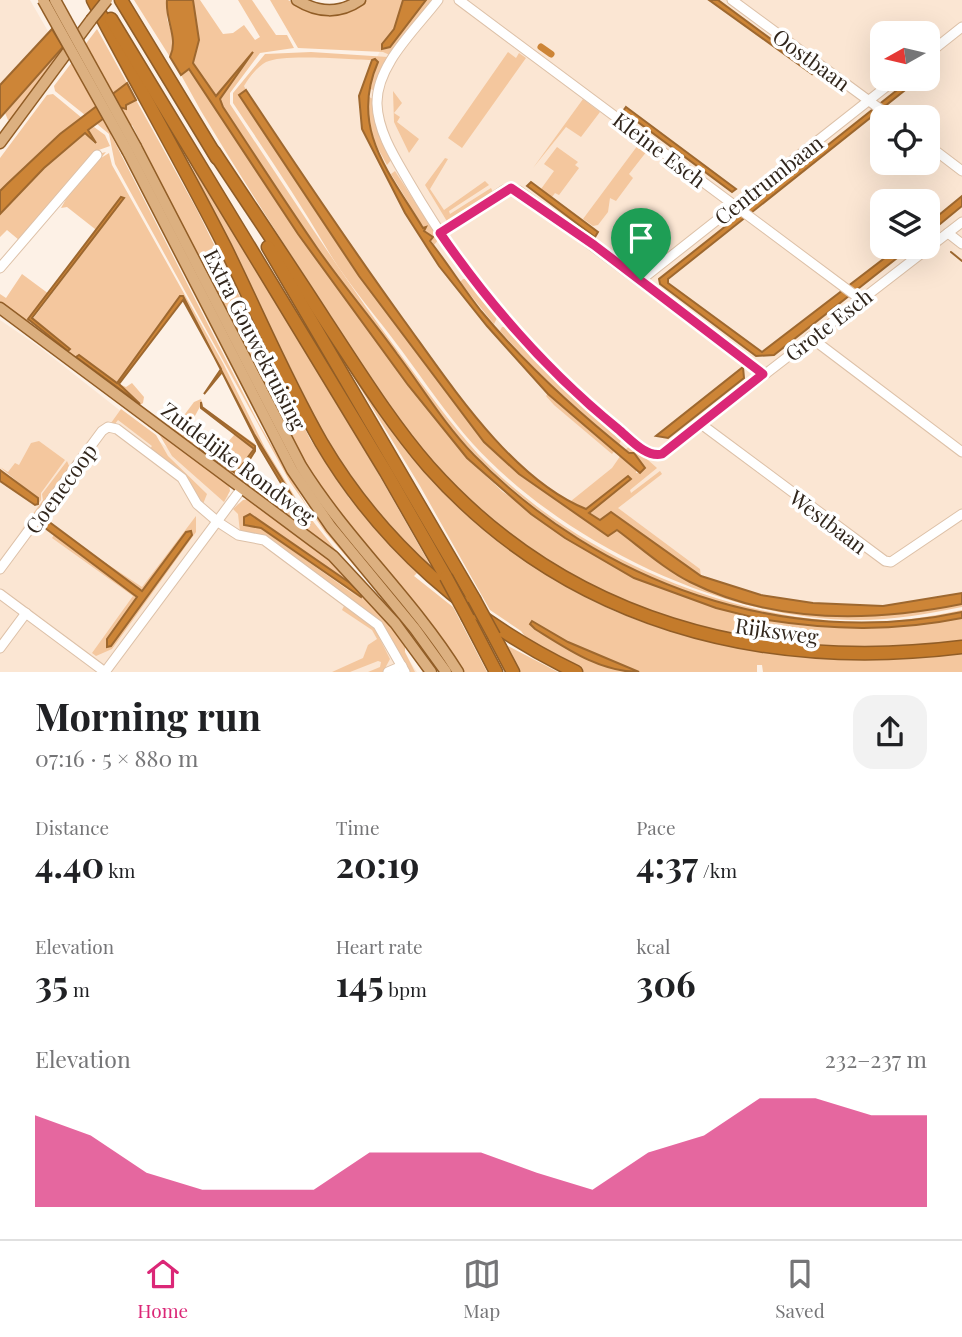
<!DOCTYPE html>
<meta charset="utf-8">
<style>
:root{--surface:#fff;--page:#f2f2f2;--text:#202124;--muted:#757577;--line:#e0e0e0;--accent:#db2777}
body{margin:0;font-family:"Playfair Display",serif;background:var(--page);color:var(--text);height:100vh;display:flex;flex-direction:column;font-size:26px;white-space:nowrap}
*{box-sizing:border-box;margin:0}
p{font-size:23px;color:var(--muted)}
.icon{flex:none;width:38px;height:38px;fill:none;stroke:currentColor;stroke-width:2;stroke-linecap:round;stroke-linejoin:round}
.map{position:relative;height:672px;overflow:hidden}
.sheet{display:flex;flex-direction:column;background:var(--surface);flex:1}
.sheet>*{flex:none}
.needle{width:46px;rotate:262deg}
.controls{position:absolute;left:870px;top:21px;display:grid;gap:14px}
.controls a{display:grid;place-items:center;width:70px;height:70px;border-radius:14px;background:var(--surface);box-shadow:0 7px 28px #0002;font-size:35px}
.pin{position:absolute;display:grid;place-items:center;width:60px;height:60px;color:#fff;margin:-72px -30px;border-radius:50% 50% 50% 0;rotate:-45deg;box-shadow:0 0 7px #0007}
.pin .icon{rotate:45deg}
.round{display:grid;place-items:center;flex:none;width:74px;height:74px;border-radius:21px;background:var(--page)}
.overview{display:flex;align-items:center;justify-content:space-between;height:119px;padding:0 35px}
h1{font-size:38px;font-weight:700;line-height:52px}
.metrics{display:grid;grid-template-columns:repeat(3,1fr);gap:10px;height:119px;padding:7px 35px}
.metrics div{display:grid;align-content:center}
.metrics b{font-size:35px;font-weight:700}
.metrics small{font-size:19px;font-weight:400}
.metrics p{font-size:19px}
.chart{height:196px;padding:14px 35px}
.chart p{display:flex;justify-content:space-between}
.chart svg{width:100%;height:126px;margin-top:7px;fill:var(--accent);opacity:.7}
.dock{display:flex;justify-content:space-around;align-items:center;height:98px;border-top:2px solid var(--line);background:var(--surface);font-size:19px;color:var(--muted)}
.dock a{display:grid;justify-items:center;gap:4px}
.dock .active{color:var(--accent)}
.map>svg:first-child{display:block}
.built{fill:#fbe6d3;fill-rule:evenodd}
.green{fill:#f4c79e;fill-rule:evenodd}
.water{fill:#cd8537;stroke:#9e682f;stroke-width:2}
.lines{fill:none;stroke-linecap:round;stroke-linejoin:round}
.stream{stroke:#9e682f;stroke-width:2}
.canal{stroke:#cd8537;stroke-width:7}
.minor-casing{stroke:#ddc1a8;stroke-width:11}
.major-casing{stroke:#915d26;stroke-width:13}
.highway-casing{stroke:#915d26;stroke-width:15}
.minor{stroke:#fff;stroke-width:9}
.major{stroke:#dcb080;stroke-width:10}
.highway{stroke:#c47b2b;stroke-width:12}
.major-bridge-casing{stroke:#915d26;stroke-width:13;stroke-linecap:butt}
.highway-bridge-casing{stroke:#915d26;stroke-width:15;stroke-linecap:butt}
.major-bridge{stroke:#dcb080;stroke-width:10}
.highway-bridge{stroke:#c47b2b;stroke-width:12}
.route-casing{stroke:#fff;stroke-width:14}
.route{stroke:#db2777;stroke-width:9}
.labels{text-anchor:middle;dominant-baseline:central;stroke-width:7;stroke-linejoin:round;paint-order:stroke}
.street-label{font-size:21px;fill:#31261c;stroke:#fff}
</style>
<div class="map">
<svg width="962" height="672" viewBox="0 0 962 672">
<rect width="100%" height="100%" fill="#fdf1e6"/>
<g class="built">
<path d="M0,0H30L49,33L0,85Z"/>
<path d="M421,0H962V598L890,610L787,605L694,578L615,522L601,525L547,490L495,445L323,206L242,87L268,56L377,57L383,45ZM882,33H928V79H882ZM882,117H928V163H882ZM882,201H928V247H882Z"/>
<path d="M0,320L38,346L379,614L417,672H0Z"/>
</g>
<g class="green">
<path d="M134,0H167V19L175,44L170,57Z"/>
<path d="M193,0H200L223,34L233,33L244,25L255,40L260,37L238,0H252L276,35H287L294,48L260,53L230,93V104C287,190 342,276 403,358C427,391 451,424 478,454C572,553 722,619 857,622C893,623 927,617 962,610V612C932,618 903,624 872,625C714,628 559,550 455,433L318,250L219,101L252,53L216,96L193,63L199,40Z"/>
<path d="M270,0H288L308,11L361,5L367,0H403L394,29L382,44V49L390,47L426,0H434L392,56L383,52L298,48Z"/>
<path d="M97,29L127,83L85,115L55,91L54,86Z"/>
<path d="M63,47L64,51L15,120H8L5,113Z"/>
<path d="M311,52L388,57L373,90L368,88L377,62L375,60C352,60 284,53 266,62C257,67 249,78 244,86L246,90L239,95L353,268L484,442L519,474L608,536L616,529C640,546 664,569 690,582C774,623 873,622 962,604V607C927,614 893,620 857,620C722,620 564,543 473,444C447,415 425,382 402,351C378,318 348,285 327,249C298,199 265,151 233,103V93L265,54Z"/>
<path d="M508,52L516,58L519,53L526,58L462,148L448,138Z"/>
<path d="M189,69L298,234L408,385L467,458L503,492L634,578L716,608L753,617L759,635L761,619C830,630 893,632 962,618V641C770,671 571,614 438,467C396,420 362,365 328,312C285,246 242,179 201,111L181,75Z"/>
<path d="M393,91L402,103L394,113L400,117L397,122L419,139L409,153L394,122Z"/>
<path d="M53,94L82,118L60,134L0,191V158L47,95Z"/>
<path d="M367,96L373,99L392,159L387,165L369,132Z"/>
<path d="M583,99L600,112L581,137L566,127L533,168Z"/>
<path d="M136,100L197,210L310,439L349,498L417,573L414,576L453,607L487,672H462L344,521L302,461L132,125L111,135L258,422L307,506L409,627L441,672L415,636L325,532L290,482L115,164L109,134L97,124L119,107L125,109L126,105Z"/>
<path d="M94,127L105,135L110,146L96,151L19,240L7,230L0,237V214L44,168L85,133L95,144L88,131Z"/>
<path d="M638,145L647,151L629,174L633,178L616,201L610,198L608,212L598,225L593,226L583,219Z"/>
<path d="M557,147L578,162L575,165L579,168L559,195L555,193L552,197L541,189L554,171L544,164Z"/>
<path d="M106,152L101,158L109,153L112,165L223,363L265,448L300,505L342,558L196,450L213,433L227,443L235,434L254,449L239,469L199,448L308,525L310,524L254,434L182,296L117,383L76,356L140,403L119,384L126,387L132,383L144,397L143,403L138,407L0,304V294L6,298L22,274L49,294L29,322L68,351L32,320L124,198L95,233V229L67,207L61,208L66,199L59,206L102,153Z"/>
<path d="M187,157L370,459L433,570L381,517L328,444Z"/>
<path d="M445,158L448,159L430,189L444,210L485,181L489,185L449,211L450,214L491,188L494,194L448,223L425,185Z"/>
<path d="M395,171L439,239L434,245L391,174Z"/>
<path d="M463,279H467L497,318L494,324L460,282Z"/>
<path d="M502,327H506L550,374L622,438L619,445L557,393L500,331Z"/>
<path d="M340,355C356,366 365,391 377,406C397,432 423,455 446,479C469,503 490,531 516,552C634,648 814,672 962,653V672H763L762,665H757V672H583L530,643L521,631L490,610L420,486Z"/>
<path d="M548,394L615,450L612,454L554,405L546,396Z"/>
<path d="M201,399L203,407L255,444L256,451L244,471L280,497L287,493L297,510L294,511L241,473L255,451V446L202,407V403L190,425L201,433L192,444L168,427L170,423L176,426L194,402Z"/>
<path d="M121,409L156,435L168,456L207,494L203,504L184,476L149,450L152,446L118,420L114,425L111,423Z"/>
<path d="M138,414L229,484L230,491L224,502L172,456L159,434L136,416Z"/>
<path d="M39,441L65,460L41,493V500L37,506V498L0,467L8,472L15,463L19,465L31,443Z"/>
<path d="M631,445L657,468L630,490L631,493L660,471L662,474L618,508L700,569L701,576L611,513L600,520L589,512L630,480L586,509L571,501L612,468L621,455L636,467V473H640L644,468L625,450Z"/>
<path d="M67,461L70,468L19,533L43,500L42,494Z"/>
<path d="M249,499L327,554L359,585L427,672H423L405,645V652L415,672H409L380,623L266,537L240,532L238,514L233,509L243,500ZM254,516L261,522L359,598L261,528L246,526Z"/>
<path d="M196,516V532L112,649L96,656L92,653L133,596L52,538L54,535L138,597L107,639L186,532L142,591L86,550L142,587Z"/>
<path d="M344,606L375,629L390,659L383,672H368L380,667L381,662L378,661L350,672H332L363,658L368,645L377,639L372,630L342,610Z"/>
<path d="M506,645L558,672H520Z"/>
</g>
<g class="water">
<path d="M167,0H193L199,40L193,63L216,96L253,52L220,99L223,107C254,154 285,202 317,248C342,284 371,318 397,354C422,387 444,424 474,455C599,583 785,650 962,612V618C893,632 831,630 761,619L760,635L756,636L752,617L716,608L634,578L565,538L531,514L467,458L408,385L298,234L189,69L181,75L170,57C179,38 165,21 167,0Z"/>
<path d="M403,0H426L390,47L382,49V44L394,29Z"/>
<path d="M709,0H718L814,71L812,74Z"/>
<path d="M52,29L63,47L0,118V85Z"/>
<path d="M375,59L378,62C349,128 389,172 423,228L426,227L424,231L433,237L430,241C448,264 463,288 481,311C525,364 575,410 629,453H634L645,468L640,473L548,394L487,326L439,266L405,213L362,129L359,96L372,60Z"/>
<path d="M911,79H919L668,279V283L762,352L899,247H911L774,355L756,356L660,284L659,279Z"/>
<path d="M127,83L136,100L126,105V109L119,107L88,130L96,143L85,133L44,168L0,214V191L7,184L60,134Z"/>
<path d="M246,90C297,167 349,244 403,319C449,382 511,479 586,509L628,476L631,479L589,513L600,520L611,512L701,576L761,595L813,603L883,606L962,593V604C873,622 774,624 690,582C664,569 640,547 617,530L608,536L519,474L484,442L359,276L239,95Z"/>
<path d="M626,107L736,189L732,192L623,111Z"/>
<path d="M531,182L598,232L595,237L527,186Z"/>
<path d="M962,196V206L928,234V224Z"/>
<path d="M121,197L124,198L32,318L70,349L68,351L28,319Z"/>
<path d="M180,296H183L254,434L310,525L199,448L239,469L254,449L201,408V402L202,407L255,446V451L241,473L294,511L297,510L260,448L222,372L204,394L221,369L183,300L119,384L140,404L76,357L79,355L117,383Z"/>
<path d="M743,367L744,378L668,438L656,436Z"/>
<path d="M0,470L38,498V504L35,505L0,481Z"/>
<path d="M250,514L350,583L362,594L361,597L261,528L244,525V517Z"/>
<path d="M48,521L142,591L186,532L191,531L192,535L111,646L107,647V639L137,597L45,528Z"/>
<path d="M532,621L568,642L639,672C600,672 567,649 535,629L530,624Z"/>
</g>
<g class="lines">
<path class="stream" d="M951,252L962,261"/>
<path class="canal" d="M541,47L551,54"/>
<g class="minor-casing">
<g id="minor">
<path d="M438,0C416,29 376,65 377,104C378,132 395,158 409,182C463,275 530,358 614,426C627,436 645,459 662,454L962,222"/>
<path d="M459,0L860,299"/>
<path d="M732,0L891,117"/>
<path d="M928,54L962,27"/>
<path d="M928,145L962,171"/>
<path d="M440,233L504,190L511,188L519,191L763,374"/>
<path d="M948,233L962,244"/>
<path d="M0,268L97,155"/>
<path d="M641,280L896,79"/>
<path d="M810,337L962,452"/>
<path d="M701,424L885,561L891,562L962,514"/>
<path d="M0,569L102,431L108,427L117,429L182,478L197,504L218,522L238,535L264,540L378,625L405,672"/>
<path d="M0,594L105,672"/>
<path d="M0,648L26,613"/>
<path d="M105,672L242,488"/>
<path d="M388,672L402,666"/>
</g>
</g>
<g class="major-casing">
<g id="major">
<path d="M297,0C318,13 340,14 360,0"/>
<path d="M0,143L91,20"/>
<path d="M136,147L301,466C347,540 412,598 458,672"/>
<path d="M128,152L292,470L331,527L415,629L446,672"/>
<path d="M0,308L333,556L395,623L431,672"/>
</g>
</g>
<g class="highway-casing">
<g id="highway">
<path d="M93,0C136,83 183,164 225,247C257,312 285,379 321,442C381,544 470,621 576,672"/>
<path d="M121,0L217,158"/>
<path d="M111,19L386,472L446,577"/>
<path d="M214,152C251,208 289,264 325,320C358,370 390,422 429,467C567,622 761,672 962,647"/>
<path d="M268,247L474,599"/>
<path d="M468,618L496,672"/>
<path d="M494,636L513,672"/>
</g>
</g>
<use href="#minor" class="minor"/>
<use href="#major" class="major"/>
<use href="#highway" class="highway"/>
<g class="major-bridge-casing">
<g id="major-bridge">
<path d="M43,0L128,152"/>
<path d="M55,0L136,147"/>
<path d="M91,20L107,0"/>
</g>
</g>
<g class="highway-bridge-casing">
<g id="highway-bridge">
<path d="M446,577L468,618"/>
<path d="M474,599L494,636"/>
</g>
</g>
<use href="#major-bridge" class="major-bridge"/>
<use href="#highway-bridge" class="highway-bridge"/>
</g>
<g class="lines">
<g class="route-casing">
<path id="route" d="M511,188L594,245L763,374L662,454C646,458 630,439 618,429C548,372 491,307 440,233Z"/>
</g>
<use href="#route" class="route"/>
</g>
<g class="labels">
<g class="street-label">
<text transform="translate(812 59) rotate(36)">Oostbaan</text>
<text transform="translate(660 149) rotate(37)">Kleine Esch</text>
<text transform="translate(768 179) rotate(-38)">Centrumbaan</text>
<text transform="translate(828 324) rotate(-38)">Grote Esch</text>
<text transform="translate(256 339) rotate(63)">Extra Gouwekruising</text>
<text transform="translate(239 462) rotate(37)">Zuidelijke Rondweg</text>
<text transform="translate(60 488) rotate(-54)">Coenecoop</text>
<text transform="translate(829 521) rotate(37)">Westbaan</text>
<text transform="translate(777 630) rotate(8)">Rijksweg</text>
</g>
</g>
</svg>
<div class="controls">
<a><svg class="needle" viewBox="-14 -14 28 28"><path d="M0-13l5 13h-10z" fill="#e53935"/><path d="M0 13l5-13h-10z" fill="#757577"/></svg></a>
<a><svg class="icon" aria-label="locate" viewBox="0 0 24 24"><circle cx="12" cy="12" r="6"/><path d="M12 2v4M12 18v4M2 12h4M18 12h4"/></svg></a>
<a><svg class="icon" aria-label="layers" viewBox="0 0 24 24"><path d="M12 4l9 5-9 5-9-5zM3 14l9 5 9-5"/></svg></a>
</div>
<div class="pin" style="left:641px;top:280px;background:#1e9e55"><svg class="icon" aria-label="arrive" viewBox="0 0 24 24"><path d="M6 21V4h12l-3 4 3 4H6"/></svg></div>
</div>
<section class="sheet">
<div class="overview"><div><h1>Morning run</h1><p>07:16 · 5 × 880 m</p></div><a class="round"><svg class="icon" aria-label="share" viewBox="0 0 24 24"><path d="M12 15V3M7 8l5-5 5 5M5 13v7h14v-7"/></svg></a></div>
<div class="metrics">
<div><p>Distance</p><b>4.40<small> km</small></b></div>
<div><p>Time</p><b>20:19</b></div>
<div><p>Pace</p><b>4:37<small> /km</small></b></div>
</div>
<div class="metrics">
<div><p>Elevation</p><b>35<small> m</small></b></div>
<div><p>Heart rate</p><b>145<small> bpm</small></b></div>
<div><p>kcal</p><b>306</b></div>
</div>
<div class="chart"><p><span>Elevation</span>232–237 m</p>
<svg viewBox="0 0 160 44" preserveAspectRatio="none"><path d="M0 44V12L10 19L20 32L30 38L40 38L50 38L60 25L70 25L80 25L90 32L100 38L110 25L120 19L130 6L140 6L150 12L160 12V44z"/></svg>
</div>
</section>
<nav class="dock">
<a class="active"><svg class="icon" aria-label="home" viewBox="0 0 24 24"><path d="M3 11l9-7 9 7M6 9v11h12V9"/></svg>Home</a>
<a><svg class="icon" aria-label="map" viewBox="0 0 24 24"><path d="M3 6l6-2 6 2 6-2v14l-6 2-6-2-6 2zM9 4v14M15 6v14"/></svg>Map</a>
<a><svg class="icon" aria-label="saved" viewBox="0 0 24 24"><path d="M7 4h10v16l-5-4-5 4z"/></svg>Saved</a>
</nav>
